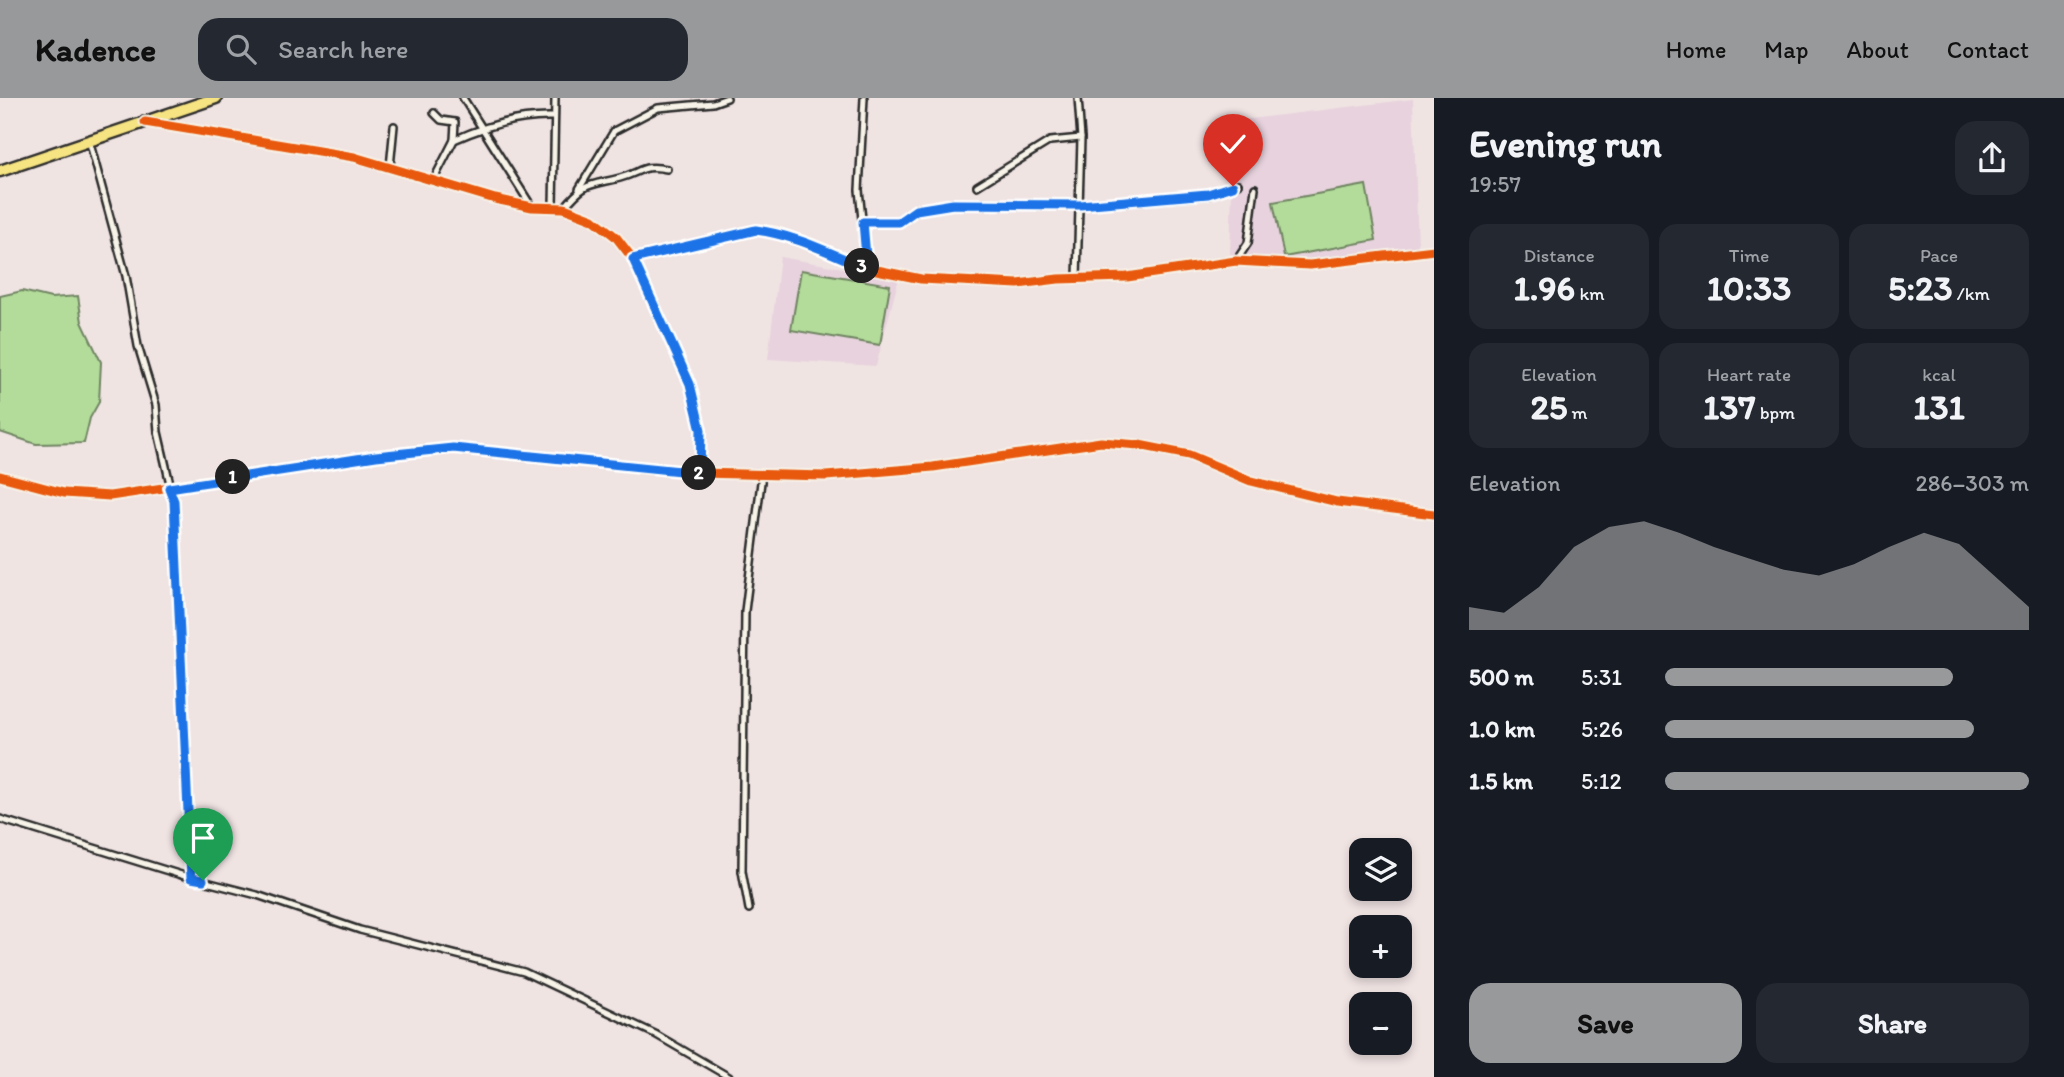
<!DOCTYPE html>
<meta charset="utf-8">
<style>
:root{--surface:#171b24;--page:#242831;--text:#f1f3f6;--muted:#9ea1a6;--accent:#98999b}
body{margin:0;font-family:Itim,sans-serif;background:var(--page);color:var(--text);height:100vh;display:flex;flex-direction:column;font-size:26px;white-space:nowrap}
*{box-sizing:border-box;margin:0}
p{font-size:23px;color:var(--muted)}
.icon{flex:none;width:38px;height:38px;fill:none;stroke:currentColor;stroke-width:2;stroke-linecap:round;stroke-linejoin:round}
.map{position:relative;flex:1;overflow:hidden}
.panel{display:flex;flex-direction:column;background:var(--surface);width:630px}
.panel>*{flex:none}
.tools{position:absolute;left:1349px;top:740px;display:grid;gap:14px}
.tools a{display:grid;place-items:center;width:63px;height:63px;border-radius:14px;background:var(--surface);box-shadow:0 4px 10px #0003;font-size:35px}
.pin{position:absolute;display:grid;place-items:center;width:60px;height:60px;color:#fff;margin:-72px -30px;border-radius:50% 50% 50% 0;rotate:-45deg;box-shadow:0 0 7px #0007}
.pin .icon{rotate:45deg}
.km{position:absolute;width:35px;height:35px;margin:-18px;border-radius:50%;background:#222;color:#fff;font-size:19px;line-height:35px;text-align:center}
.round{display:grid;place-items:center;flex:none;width:74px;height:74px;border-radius:21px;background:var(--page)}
.overview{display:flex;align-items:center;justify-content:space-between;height:119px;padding:0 35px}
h1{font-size:38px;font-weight:700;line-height:52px}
.figures{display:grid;grid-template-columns:repeat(3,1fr);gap:10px;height:119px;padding:7px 35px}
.figures div{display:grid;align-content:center;border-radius:18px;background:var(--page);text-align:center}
.figures b{font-size:35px;font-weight:700}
.figures small{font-size:19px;font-weight:400}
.figures p{font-size:19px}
.chart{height:196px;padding:14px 35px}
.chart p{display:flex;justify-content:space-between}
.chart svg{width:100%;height:126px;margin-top:7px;fill:var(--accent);opacity:.7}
.cta{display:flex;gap:14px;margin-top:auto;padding:14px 35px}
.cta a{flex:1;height:80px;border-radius:21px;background:var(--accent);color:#111;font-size:28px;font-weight:700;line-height:80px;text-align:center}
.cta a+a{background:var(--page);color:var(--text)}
ul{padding:0 35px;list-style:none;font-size:23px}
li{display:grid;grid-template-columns:112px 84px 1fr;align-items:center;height:52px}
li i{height:18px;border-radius:9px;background:var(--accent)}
header{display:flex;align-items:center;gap:42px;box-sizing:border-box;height:98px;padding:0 35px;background:var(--accent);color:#111}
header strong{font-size:33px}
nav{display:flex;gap:38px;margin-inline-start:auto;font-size:24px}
.search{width:490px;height:63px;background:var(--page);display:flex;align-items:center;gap:18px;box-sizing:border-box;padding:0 24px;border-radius:21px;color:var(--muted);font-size:26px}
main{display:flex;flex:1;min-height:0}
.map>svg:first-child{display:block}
.built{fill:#e7d2dd}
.green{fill:#b3dc9a;stroke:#6f8462;stroke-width:2}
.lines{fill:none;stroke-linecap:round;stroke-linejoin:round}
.street-casing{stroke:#2b2b2b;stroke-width:10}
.highway-casing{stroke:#2b2b2b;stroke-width:15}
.street{stroke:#f7f3e8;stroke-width:5}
.highway{stroke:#f6e381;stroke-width:10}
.cycleway-casing{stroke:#f7f3e8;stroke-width:13}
.cycleway{stroke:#e8590c;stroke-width:9}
.route-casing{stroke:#fff;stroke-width:14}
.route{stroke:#1a73e8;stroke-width:9}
</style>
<header>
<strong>Kadence</strong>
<div class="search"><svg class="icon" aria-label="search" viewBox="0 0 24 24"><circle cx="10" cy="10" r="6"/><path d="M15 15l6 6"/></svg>Search here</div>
<nav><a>Home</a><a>Map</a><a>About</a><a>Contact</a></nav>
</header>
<main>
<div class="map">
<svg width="1434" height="979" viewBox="0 0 1434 979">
<rect width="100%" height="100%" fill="#f0e4e3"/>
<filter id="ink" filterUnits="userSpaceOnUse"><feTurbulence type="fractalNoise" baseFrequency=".0143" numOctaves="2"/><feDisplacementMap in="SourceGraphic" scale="14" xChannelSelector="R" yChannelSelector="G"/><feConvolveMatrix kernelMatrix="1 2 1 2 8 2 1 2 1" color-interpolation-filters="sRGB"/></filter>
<g filter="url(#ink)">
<g class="built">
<path d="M1413,1L1418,148L1312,162L1230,156L1234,23Z"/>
<path d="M780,159L899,180L876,268L768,261Z"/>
</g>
<g class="green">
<path d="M1366,87L1376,142L1284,159L1273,104Z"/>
<path d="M801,172L890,187L880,247L791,232Z"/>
<path d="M22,193L51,200L78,198L82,224L101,264L99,304L90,320L84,345L36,346L0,334V198Z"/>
</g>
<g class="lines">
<g class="street-casing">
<g id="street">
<path d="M463,0L532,109"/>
<path d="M864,0L859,92L867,170"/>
<path d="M148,25L354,59L495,101L532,109L564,110L593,121L616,139L633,161L756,132L775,134L813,147L867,170L921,181L1018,186L1058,181L1127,179L1236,163L1310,167L1434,152"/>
<path d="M89,42L126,178L138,248L156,307L158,334L174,403L191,780"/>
<path d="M454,42C485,28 519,18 553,19"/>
<path d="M390,69L394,28"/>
<path d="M434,81L454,42L455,24L441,22L434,15"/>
<path d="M977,88L1050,43L1081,40"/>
<path d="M579,91L614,33L658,10L713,5L727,0"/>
<path d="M553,108L555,0"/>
<path d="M564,110C586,83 589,88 620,80C642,74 642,66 667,71"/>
<path d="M863,124H899L916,112L953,106L1080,107L1208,97L1238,86"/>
<path d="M633,161L690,286L701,332L700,375"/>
<path d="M1236,163L1248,145L1255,90"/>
<path d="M1077,180L1081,40L1078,0"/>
<path d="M0,378L64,395L110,398L376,358L453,350L700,375L826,378L933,369L1101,344L1139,347L1189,357L1251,383L1337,404L1434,416"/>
<path d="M0,721L191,780L257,797L360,832L524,874L655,936L729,979"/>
<path d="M749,811L742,773L745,513L762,376"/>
</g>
</g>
<g class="highway-casing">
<path id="highway" d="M0,73L216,0"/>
</g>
<use href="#street" class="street"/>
<use href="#highway" class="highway"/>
<g class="cycleway-casing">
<g id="cycleway">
<path d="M145,24L354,59L495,101L532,109L564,110L593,121L616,139L633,161L756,132L775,134L813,147L867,170L921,181L1018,186L1058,181L1127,179L1236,163L1310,167L1434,152"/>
<path d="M0,378L64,395L110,398L376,358L453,350L700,375L826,378L933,369L1101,344L1139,347L1189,357L1251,383L1337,404L1434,416"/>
</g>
</g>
<use href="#cycleway" class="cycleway"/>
</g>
</g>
<g class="lines" filter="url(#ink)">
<g class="route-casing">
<path id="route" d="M203,782L191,780L174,403L169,390L376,358L453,350L700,375L701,332L690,286L633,161L756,132C796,137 831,156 867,170L863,124H899L916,112L953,106L1080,107L1208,96L1233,88"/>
</g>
<use href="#route" class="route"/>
</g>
</svg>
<div class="tools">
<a><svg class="icon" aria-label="layers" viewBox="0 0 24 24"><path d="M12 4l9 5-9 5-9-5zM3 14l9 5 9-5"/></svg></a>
<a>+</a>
<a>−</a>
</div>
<div class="pin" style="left:203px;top:782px;background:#1e9e55"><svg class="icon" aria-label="arrive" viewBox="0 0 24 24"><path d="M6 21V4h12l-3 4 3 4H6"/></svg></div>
<div class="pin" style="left:1233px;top:88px;background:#d93025"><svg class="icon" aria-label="check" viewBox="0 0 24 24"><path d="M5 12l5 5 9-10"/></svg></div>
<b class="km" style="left:233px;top:379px">1</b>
<b class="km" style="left:699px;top:375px">2</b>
<b class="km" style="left:862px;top:168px">3</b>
</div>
<section class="panel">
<div class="overview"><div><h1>Evening run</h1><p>19:57</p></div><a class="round"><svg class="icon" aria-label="share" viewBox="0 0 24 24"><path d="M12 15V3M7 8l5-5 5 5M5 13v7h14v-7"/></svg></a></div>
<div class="figures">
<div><p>Distance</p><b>1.96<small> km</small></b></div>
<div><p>Time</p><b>10:33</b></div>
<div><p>Pace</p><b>5:23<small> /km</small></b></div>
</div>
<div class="figures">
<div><p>Elevation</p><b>25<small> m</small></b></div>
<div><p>Heart rate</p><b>137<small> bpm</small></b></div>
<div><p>kcal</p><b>131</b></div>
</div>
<div class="chart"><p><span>Elevation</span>286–303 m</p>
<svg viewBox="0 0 160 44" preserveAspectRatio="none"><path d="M0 44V36L10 38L20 29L30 15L40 8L50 6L60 10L70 15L80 19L90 23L100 25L110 21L120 15L130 10L140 14L150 25L160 36V44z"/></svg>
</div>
<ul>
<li><b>500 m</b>5:31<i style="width:79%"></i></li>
<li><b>1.0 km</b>5:26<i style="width:85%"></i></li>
<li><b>1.5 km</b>5:12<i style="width:100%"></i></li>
</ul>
<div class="cta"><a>Save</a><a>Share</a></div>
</section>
</main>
